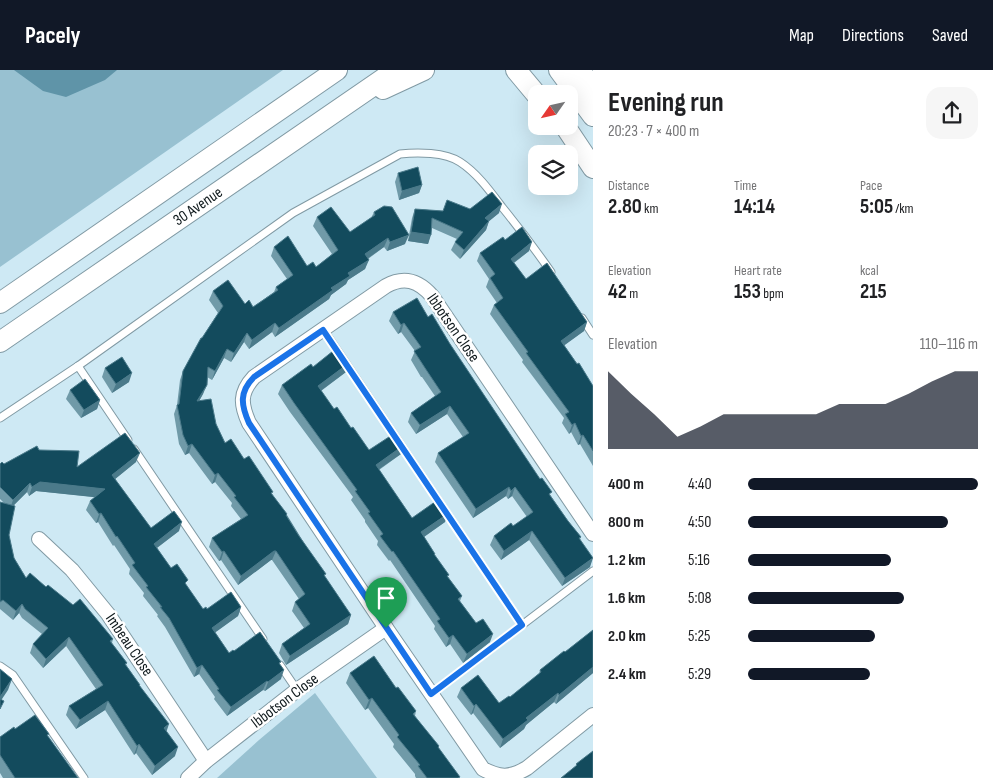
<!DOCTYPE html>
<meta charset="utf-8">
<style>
:root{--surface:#fff;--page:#f6f6f6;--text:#202124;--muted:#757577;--accent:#111827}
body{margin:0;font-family:"Sofia Sans Condensed",sans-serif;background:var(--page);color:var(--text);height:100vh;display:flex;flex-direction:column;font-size:19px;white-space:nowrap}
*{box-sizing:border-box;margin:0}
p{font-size:16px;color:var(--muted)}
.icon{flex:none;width:28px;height:28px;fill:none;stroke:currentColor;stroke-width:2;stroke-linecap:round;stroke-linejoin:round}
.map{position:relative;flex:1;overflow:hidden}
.panel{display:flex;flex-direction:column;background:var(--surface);width:400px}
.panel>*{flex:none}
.needle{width:32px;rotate:236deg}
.tools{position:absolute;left:528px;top:15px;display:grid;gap:10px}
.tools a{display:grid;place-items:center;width:50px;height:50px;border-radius:10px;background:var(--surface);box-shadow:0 5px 20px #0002;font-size:25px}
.pin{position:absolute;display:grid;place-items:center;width:42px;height:42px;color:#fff;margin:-51px -21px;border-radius:50% 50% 50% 0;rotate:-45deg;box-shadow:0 0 5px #0007}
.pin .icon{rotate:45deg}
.round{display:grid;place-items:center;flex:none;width:52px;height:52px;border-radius:15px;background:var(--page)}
.head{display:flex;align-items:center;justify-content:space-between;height:85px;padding:0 15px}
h1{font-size:28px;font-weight:700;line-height:38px}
.figures{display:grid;grid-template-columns:repeat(3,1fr);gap:8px;height:85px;padding:5px 15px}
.figures div{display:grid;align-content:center}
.figures b{font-size:21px;font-weight:700}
.figures small{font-size:14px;font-weight:400}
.figures p{font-size:14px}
.chart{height:140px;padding:10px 15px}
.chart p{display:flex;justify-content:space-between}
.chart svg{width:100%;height:90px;margin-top:5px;fill:var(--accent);opacity:.7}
ul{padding:0 15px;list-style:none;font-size:16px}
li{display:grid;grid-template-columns:80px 60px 1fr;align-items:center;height:38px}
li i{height:12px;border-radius:6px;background:var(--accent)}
header{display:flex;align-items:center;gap:30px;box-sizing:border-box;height:70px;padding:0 25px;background:var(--accent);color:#fff}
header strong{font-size:24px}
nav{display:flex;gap:28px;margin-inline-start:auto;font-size:18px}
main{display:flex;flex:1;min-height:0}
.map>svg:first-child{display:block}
.green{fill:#98c1d1}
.water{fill:#5f94a8}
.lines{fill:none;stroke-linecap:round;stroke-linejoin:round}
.lane-casing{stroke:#819aa4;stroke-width:9}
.street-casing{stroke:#819aa4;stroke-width:16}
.secondary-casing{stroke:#819aa4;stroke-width:22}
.lane{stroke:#fff;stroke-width:7}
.street{stroke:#fff;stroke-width:14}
.secondary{stroke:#fff;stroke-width:20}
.wall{fill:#709aa8}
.shaded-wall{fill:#4b7a8a}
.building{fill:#134b5d;stroke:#4b7a8a}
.route-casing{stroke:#fff;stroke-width:10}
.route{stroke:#1a73e8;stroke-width:6}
.labels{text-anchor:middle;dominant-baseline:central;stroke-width:5;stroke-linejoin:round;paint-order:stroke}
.street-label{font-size:16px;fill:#0e181b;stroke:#fff}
</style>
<header>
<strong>Pacely</strong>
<nav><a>Map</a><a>Directions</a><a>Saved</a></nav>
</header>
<main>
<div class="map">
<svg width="593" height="708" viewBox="0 0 593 708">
<rect width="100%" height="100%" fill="#cee9f4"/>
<g class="green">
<path d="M0,0H283L0,197Z"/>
<path d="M315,623L377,708H217L259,670Z"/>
</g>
<path class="water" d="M14,0H117L105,10L66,27L43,21Z"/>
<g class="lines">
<g class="lane-casing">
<g id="lane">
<path d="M582,248L593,265"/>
<path d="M323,259L522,555"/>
<path d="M78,296L128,370"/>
<path d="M0,348L78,296L293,143L400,84C417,82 445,82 460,92C477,103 490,121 502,137C519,158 535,179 551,202"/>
<path d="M134,379L263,569"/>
<path d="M280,595L297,620"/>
<path d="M0,596L13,605L84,708"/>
<path d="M431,624L593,501"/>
</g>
</g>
<g class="street-casing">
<g id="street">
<path d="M593,464L432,226C418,210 404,206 386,216L254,307C239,323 241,335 249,353L386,558L483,699C500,708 510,708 527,698L593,645"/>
<path d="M39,469L72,500L108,544L206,691"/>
<path d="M188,708L206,691L297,620L386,558"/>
</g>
</g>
<g class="secondary-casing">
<g id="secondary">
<path d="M516,0L536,24"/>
<path d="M559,0L593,46"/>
<path d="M580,0L593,19"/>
<path d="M383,19L424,0"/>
<path d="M565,56L593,98"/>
<path d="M0,233L337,0"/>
<path id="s1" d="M0,272L396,0"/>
</g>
</g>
<use href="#lane" class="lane"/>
<use href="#street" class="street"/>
<use href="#secondary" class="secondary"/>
</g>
<g class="wall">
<path d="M398,103L422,115L419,123L399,130L395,112Z"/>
<path d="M415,139L443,141L470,139L499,143L489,151L486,160L460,189L451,180L455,172L457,169L432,158L428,174L408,171L412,148Z"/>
<path d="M374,142L405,174L387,181L384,177L368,189L365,199L348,210L346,214L331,225L329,229L275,267L272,262L249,279L244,272L231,292L224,288L212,310L207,307L203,324L199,331L216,354L225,373L244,389L272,424L287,445L325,507L351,545L348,554L286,595L279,583L282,574L304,558L292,541L295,532L299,529L272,490H271L238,515L221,490L219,491L209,477L212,468L241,449L231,436L232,433L215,412L212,414L189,383L185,385L179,374L174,344L177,335L180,310L183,301L202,268L218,243L209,230L213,221L253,237L274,222L276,217L287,209L271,186L274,177L307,196L316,197L332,184L313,156L317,147L350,162L371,148Z"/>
<path d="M505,170L529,181L514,193L526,209L587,252L584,261L564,275L593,316V396L580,374L578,375L571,362L569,364L562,353L564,348L522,292L523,290L490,244L494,235L497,233L486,217L489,209L477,191L480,183Z"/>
<path d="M393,242L428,247L450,274L551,426L568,451L581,467L580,469L590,497L562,516L529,470L501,490L490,475L494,466L513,456L527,447L512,426L508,429L506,426L473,448L435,392L438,383L463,367L447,344L416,364L408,352L411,343L435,326L422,307H421L411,290L415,281L401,262L398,264L389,251Z"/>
<path d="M313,297L346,302L321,321L334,339L351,358L369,380L404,375L401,384L379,400L412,448L445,452L424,467L448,507L462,526L460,531L490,572L463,593L450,574L446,577L434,559L435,556L390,490L389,491L377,475L378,471L365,452V450L351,430L353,427L290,342L278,324L282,315Z"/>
<path d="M105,298L129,312L112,323L102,307Z"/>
<path d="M70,320L100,330L97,339L81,348L66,329Z"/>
<path d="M39,380L77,397L136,392L115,409L151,458L179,461L157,478L171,498L186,515L203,539L241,537L238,546L215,562L229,583L234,581L280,595L281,609L265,621L263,620L227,646L214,629L215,627L199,604L194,607L165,557L157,546L158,545L143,526L144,523L129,504L130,499L114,475L113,476L98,452L96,453L86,440L90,431L95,427L36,421L29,426L27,422L14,435L9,465L14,488L26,508L46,517L113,569L112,573L127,593L126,595L140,615V616L166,661L175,686L152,705L136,683L134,685L105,640L76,659L66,645L69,636L96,619L66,576L43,598L30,583L33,574L42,564L22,548L19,543L13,550L0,539V432L4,433L0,429V394H4Z"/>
<path d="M593,560V603L556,634L554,632L526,655L524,659L500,678L473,643L471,645L457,627L461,618L499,633L510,627L539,604L540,600L565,582Z"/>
<path d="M350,603L396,618L416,641L415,646L438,677L459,708H416L415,706V704L393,677L394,674L368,638L365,640L346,613Z"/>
<path d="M15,659L48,666L78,708H3L0,703V667Z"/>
</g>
<g class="shaded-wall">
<path d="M422,115L419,123L399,130L402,121Z"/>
<path d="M502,134L499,143L482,157L485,148Z"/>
<path d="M489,151L486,160L460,189L464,180Z"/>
<path d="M411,162L431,165L428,174L408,171Z"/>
<path d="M409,165L405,174L387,181L390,172Z"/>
<path d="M388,168L384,177L361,193L365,184Z"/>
<path d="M532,172L529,181L508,197L511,189Z"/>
<path d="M369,190L365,199L348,210L346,214L331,225L329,229L275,267L279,258L331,218L348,203Z"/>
<path d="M587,252L584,261L558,280L561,271Z"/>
<path d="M275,253L272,262L249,279L252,270Z"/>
<path d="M404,253L401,262L398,264L401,255Z"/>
<path d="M247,263L244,272L231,292L234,283Z"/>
<path d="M227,279L224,288L212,310L215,301Z"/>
<path d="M349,293L346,302L315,325L318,316Z"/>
<path d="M132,303L129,312L112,323L116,314Z"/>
<path d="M207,315L203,324L194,340L197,331Z"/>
<path d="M100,330L97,339L81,348L84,340Z"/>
<path d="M450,336L447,344L416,364L420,355Z"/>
<path d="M575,353L571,362L569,364L572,355Z"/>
<path d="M583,365L580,374L578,375L581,366Z"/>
<path d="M192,374L189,383L185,385L188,376Z"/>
<path d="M404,375L401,384L372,404L376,395Z"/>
<path d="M140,383L136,392L109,414L112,405Z"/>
<path d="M218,403L215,412L212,414L215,405Z"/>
<path d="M40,412L105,419L102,428L36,421L29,426L32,417Z"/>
<path d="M30,413L27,422L10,439L13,430Z"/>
<path d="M509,417L506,426L473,448L476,439Z"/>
<path d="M515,417L512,426L508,429L511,421Z"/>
<path d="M101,443L98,452L96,453L99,444Z"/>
<path d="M449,443L445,452L418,471L421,462Z"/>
<path d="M182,452L179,461L150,483L154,474Z"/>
<path d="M532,461L529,470L501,490L504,481Z"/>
<path d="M224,481L221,490L219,491L222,482Z"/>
<path d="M274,481H276L272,490H271L238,515L241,506Z"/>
<path d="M593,488L590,497L562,516L565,508Z"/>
<path d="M22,534L19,543L13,550L16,541Z"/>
<path d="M241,537L238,546L209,567L212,558Z"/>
<path d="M351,545L348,554L286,595L290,586Z"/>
<path d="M493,564L490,572L463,593L467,584Z"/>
<path d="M453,565L450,574L446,577L449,568Z"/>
<path d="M69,567L66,576L43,598L46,589Z"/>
<path d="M202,595L199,604L194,607L197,598Z"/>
<path d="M593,597V603L556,634L559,625Z"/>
<path d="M284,600L281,609L265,621L268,612Z"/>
<path d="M12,609L8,620L0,632V627Z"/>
<path d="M267,611L263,620L227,646L231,637Z"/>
<path d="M558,623L554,632L526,655L524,659L500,678L503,669L526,648Z"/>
<path d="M372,628L368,638L365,640L369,630Z"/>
<path d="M108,631L105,640L76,659L80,650Z"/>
<path d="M476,634L473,643L471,645L474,636Z"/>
<path d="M169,654L166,663L164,658Z"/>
<path d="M139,674L136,683L134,685L137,676Z"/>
<path d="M178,677L175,686L152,705L155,696Z"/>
</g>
<g class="building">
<path d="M418,97L422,115L402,121L398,103Z"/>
<path d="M492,122L502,134L485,148L489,151L464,180L455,172L463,162L432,148L431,165L411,162L415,139L443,141L447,130L470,139Z"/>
<path d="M384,136L392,137L409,165L390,172L388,168L365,184L369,190L348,203L350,206L331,218L333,220L279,258L275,253L252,270L247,263L234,283L227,279L215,301L208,297L207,315L197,331L211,329L216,354L225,373L231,369L244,389L249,386L273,422L271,423L287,444L286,445L299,466L326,504L324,505L351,545L290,586L282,574L310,554L295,532L305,524L276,481H274L241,506L224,481L222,482L212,468L248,445L234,427L236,426L218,403L215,405L192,374L188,376L183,365L177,335L179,334L183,301L201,268H202L223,236L213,221L228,210L245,234L249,230L253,237L278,220L276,217L293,205L274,177L288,166L307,196L313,192L316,197L338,180L317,147L331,137L350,162L375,145L374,142Z"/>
<path d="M522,157L532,172L511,189L526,209L547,193L587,252L561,271L577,294L579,293L593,316V381L583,365L581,366L575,353L572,355L565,344L569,342L526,283L528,282L494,235L503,228L490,208L495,204L480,183L503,167L505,170Z"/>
<path d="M417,228L428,247L432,244L450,274L540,409L542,408L552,422L549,424L568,451L581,467L579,468L593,488L565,508L532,461L504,481L494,466L511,453L513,456L533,442L515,417L511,421L509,417L476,439L438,383L469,363L450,336L420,355L411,343L441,322L425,298L414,281L421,277L404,253L401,255L393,242Z"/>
<path d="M338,277L349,293L318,316L334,339L337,337L351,358L353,357L369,380L395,363L404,375L376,395L412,448L439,429L449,443L421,462L435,484H434L449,505L447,506L462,526L458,529L476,553L483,549L493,564L467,584L453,565L449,568L437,551L440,549L393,481L392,482L380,466L383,464L368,443L370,442L355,421L357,420L294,333L282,315L311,294L313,297Z"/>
<path d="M122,287L132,303L116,314L105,298Z"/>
<path d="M85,309L100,330L84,340L70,320Z"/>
<path d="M125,363L140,383L112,405L151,458L174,441L182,452L154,474L171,498L177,494L188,510L185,513L203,539L206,537L207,539L231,522L241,537L212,558L229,583L233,580L234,581L260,562L281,592L279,593L284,600L268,612L267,611L231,637L217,620L219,619L202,595L197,598L169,548L160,537H162L146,517L148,516L132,495L135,493L117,466L116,467L101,443L99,444L90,431L105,419L40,412L32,417L30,413L13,430L0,417V394L2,392L4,394L37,376L39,380L79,381L77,397Z"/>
<path d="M0,432L15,436L9,465L14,488L26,508L30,503L46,517L48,515L73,535L80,529L113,569L110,571L127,593L125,594L140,615H139L169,654L164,658L178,677L155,696L139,674L137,676L108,631L80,650L69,636L103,615L69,567L46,589L33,574L48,558L25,539L22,534L16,541L3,530L0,532Z"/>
<path d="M593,560V597L559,625L558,623L526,648L528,650L503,669L476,634L474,636L461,618L478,605L499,633L509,626L510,627L541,602L540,600L564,581L565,582Z"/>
<path d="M374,586L396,618L398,617L416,641L413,644L439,676L438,677L460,707L458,708H427L418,696L420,695L397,667L399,665L372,628L369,630L350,603Z"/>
<path d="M0,599L12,609L0,627Z"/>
<path d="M0,629L4,631L0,639Z"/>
<path d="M35,645L49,664L47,665L78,708H15L0,685V667L14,657L15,659Z"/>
<path d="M593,681V708H561L577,695L576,694Z"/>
</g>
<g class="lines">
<g class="route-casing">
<path id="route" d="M323,260L522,555L431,624L249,353C241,335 239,322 254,307Z"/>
</g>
<use href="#route" class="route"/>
</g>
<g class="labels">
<g class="street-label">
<text stroke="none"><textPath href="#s1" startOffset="240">30 Avenue</textPath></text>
<text transform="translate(453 258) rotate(55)">Ibbotson Close</text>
<text transform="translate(129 575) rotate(56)">Imbeau Close</text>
<text transform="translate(285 631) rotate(-37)">Ibbotson Close</text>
</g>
</g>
</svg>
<div class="tools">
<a><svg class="needle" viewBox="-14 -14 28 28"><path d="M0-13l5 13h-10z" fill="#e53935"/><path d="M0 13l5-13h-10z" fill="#757577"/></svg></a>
<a><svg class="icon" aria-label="layers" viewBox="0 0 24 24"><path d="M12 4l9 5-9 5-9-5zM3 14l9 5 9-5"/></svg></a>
</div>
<div class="pin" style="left:386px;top:558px;background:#1e9e55"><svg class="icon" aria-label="arrive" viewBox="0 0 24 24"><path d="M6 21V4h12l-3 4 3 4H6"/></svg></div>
</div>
<section class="panel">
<div class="head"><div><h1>Evening run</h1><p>20:23 · 7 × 400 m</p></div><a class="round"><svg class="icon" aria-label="share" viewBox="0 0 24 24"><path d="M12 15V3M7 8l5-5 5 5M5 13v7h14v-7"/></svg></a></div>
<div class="figures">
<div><p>Distance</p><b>2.80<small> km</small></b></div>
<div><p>Time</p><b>14:14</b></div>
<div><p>Pace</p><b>5:05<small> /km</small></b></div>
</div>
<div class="figures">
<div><p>Elevation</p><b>42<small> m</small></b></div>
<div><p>Heart rate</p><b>153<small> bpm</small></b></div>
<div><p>kcal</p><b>215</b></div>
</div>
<div class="chart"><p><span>Elevation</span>110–116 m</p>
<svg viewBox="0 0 160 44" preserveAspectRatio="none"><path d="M0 44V6L10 17L20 27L30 38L40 33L50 27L60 27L70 27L80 27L90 27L100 22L110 22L120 22L130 17L140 11L150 6L160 6V44z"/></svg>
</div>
<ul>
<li><b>400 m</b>4:40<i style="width:100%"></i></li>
<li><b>800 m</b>4:50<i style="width:87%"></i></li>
<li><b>1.2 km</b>5:16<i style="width:62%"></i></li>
<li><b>1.6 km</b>5:08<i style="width:68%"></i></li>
<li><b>2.0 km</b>5:25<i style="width:55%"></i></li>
<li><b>2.4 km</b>5:29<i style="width:53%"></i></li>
</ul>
</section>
</main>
